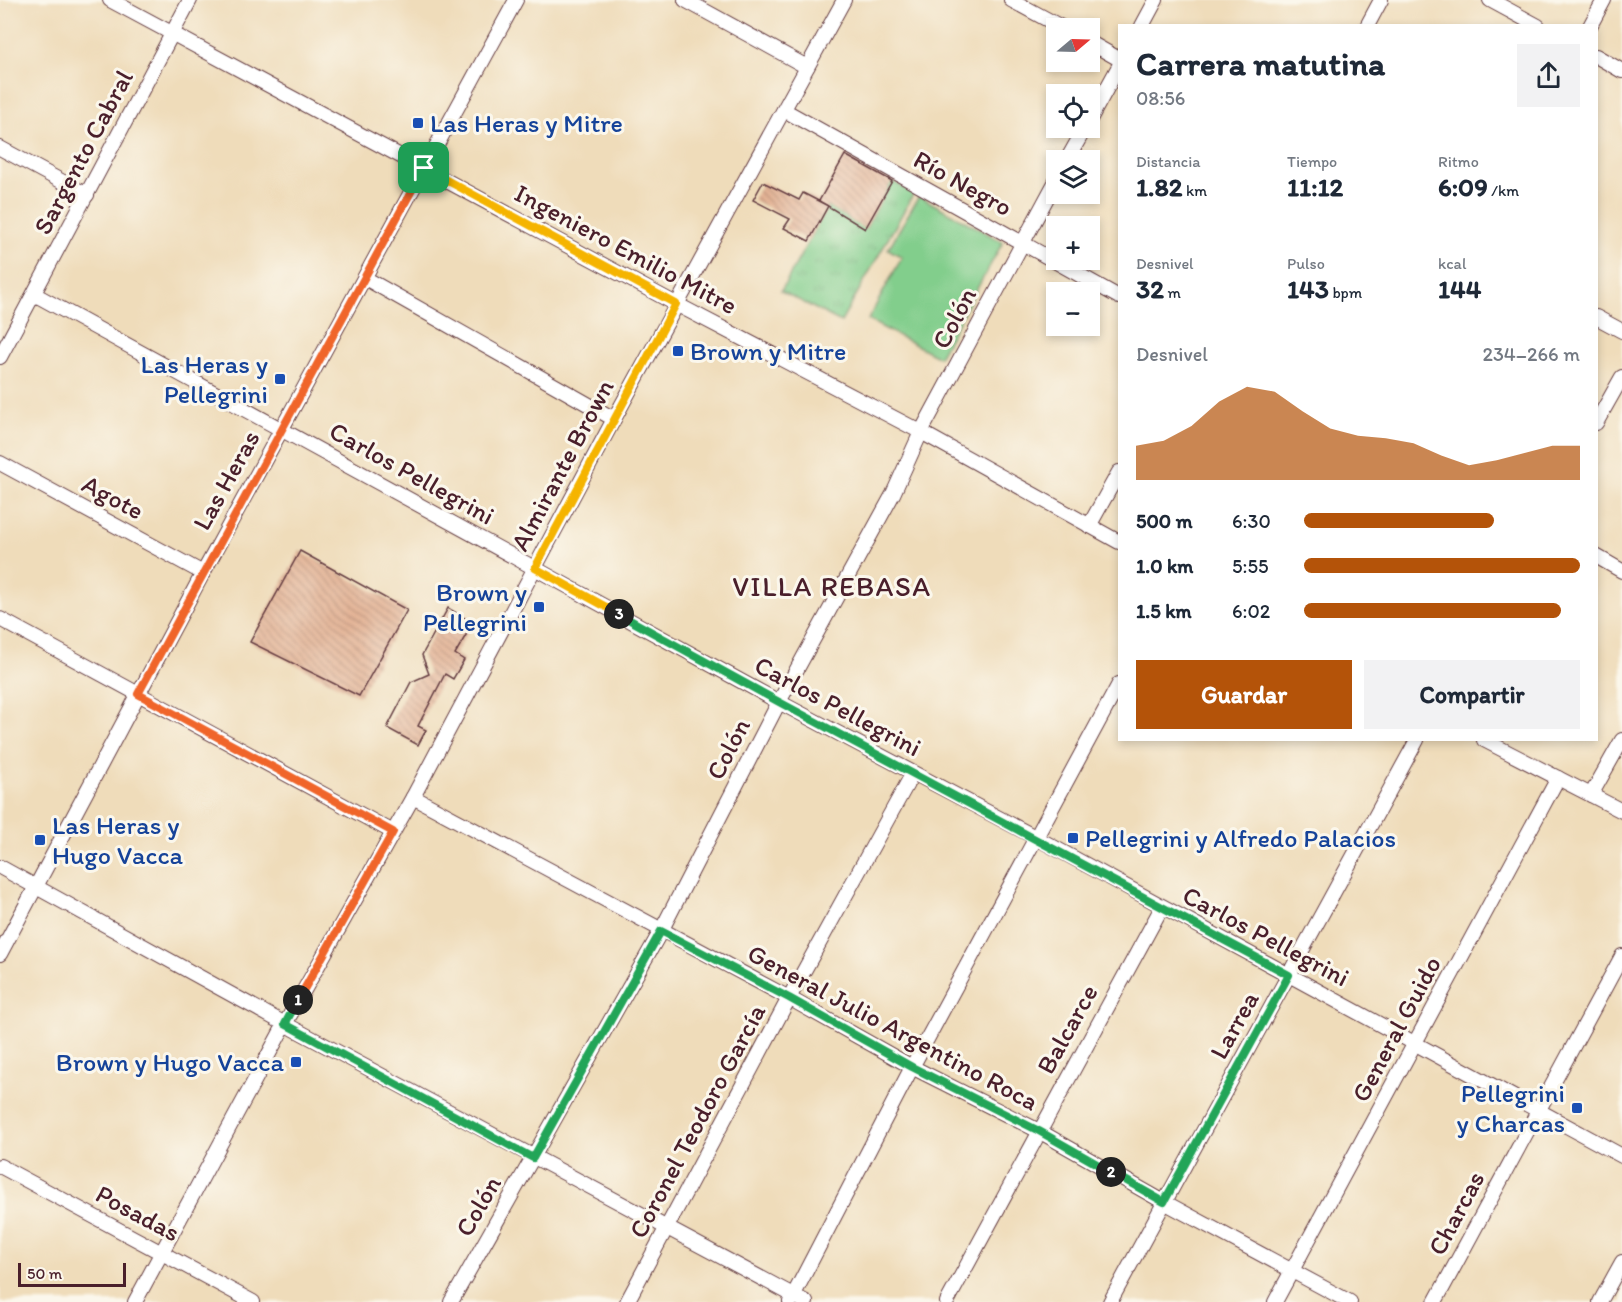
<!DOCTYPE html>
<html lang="es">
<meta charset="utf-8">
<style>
:root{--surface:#fff;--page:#f2f2f3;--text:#1f2937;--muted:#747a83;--accent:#b45309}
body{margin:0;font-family:Itim,sans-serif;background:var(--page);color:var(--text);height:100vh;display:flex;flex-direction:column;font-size:22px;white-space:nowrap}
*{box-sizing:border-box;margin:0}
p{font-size:20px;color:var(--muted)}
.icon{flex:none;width:33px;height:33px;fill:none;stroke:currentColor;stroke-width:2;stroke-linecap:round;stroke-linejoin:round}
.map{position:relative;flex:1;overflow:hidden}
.drawer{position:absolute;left:1118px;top:24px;width:480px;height:717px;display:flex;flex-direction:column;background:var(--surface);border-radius:0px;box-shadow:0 3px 9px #0003}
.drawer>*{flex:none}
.needle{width:39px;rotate:71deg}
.buttons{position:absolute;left:1046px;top:18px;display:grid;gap:12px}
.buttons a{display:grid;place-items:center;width:54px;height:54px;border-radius:0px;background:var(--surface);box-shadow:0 3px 9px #0003;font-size:30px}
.scale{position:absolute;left:18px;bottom:15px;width:108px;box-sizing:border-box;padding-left:6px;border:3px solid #4a1f2b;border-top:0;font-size:16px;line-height:21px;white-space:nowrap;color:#4a1f2b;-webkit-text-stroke:4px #fbf7ec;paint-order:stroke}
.pin{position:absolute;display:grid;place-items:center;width:51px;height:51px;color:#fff;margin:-26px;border-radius:12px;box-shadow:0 3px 9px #0006}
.km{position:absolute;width:30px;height:30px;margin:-15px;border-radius:50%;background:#222;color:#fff;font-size:16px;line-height:30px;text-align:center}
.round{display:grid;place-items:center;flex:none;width:63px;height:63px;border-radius:0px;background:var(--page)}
.head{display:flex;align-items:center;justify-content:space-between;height:102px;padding:0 18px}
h1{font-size:33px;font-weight:700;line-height:45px}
.metrics{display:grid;grid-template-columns:repeat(3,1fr);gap:9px;height:102px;padding:6px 18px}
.metrics div{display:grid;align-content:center}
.metrics b{font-size:26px;font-weight:700}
.metrics small{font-size:16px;font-weight:400}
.metrics p{font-size:16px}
.chart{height:168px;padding:12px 18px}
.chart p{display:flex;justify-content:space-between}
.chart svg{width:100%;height:108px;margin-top:6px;fill:var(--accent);opacity:.7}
.button{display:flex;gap:12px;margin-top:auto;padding:12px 18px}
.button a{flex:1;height:69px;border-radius:0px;background:var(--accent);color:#fff;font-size:24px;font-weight:700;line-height:69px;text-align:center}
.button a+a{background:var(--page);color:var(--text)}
ul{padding:0 18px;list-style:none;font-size:20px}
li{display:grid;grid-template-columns:96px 72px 1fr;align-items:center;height:45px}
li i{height:15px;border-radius:8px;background:var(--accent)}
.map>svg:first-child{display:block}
.grass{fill:url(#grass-tufts);stroke:#66765c;stroke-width:1.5}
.pitch{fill:#82ce8c;stroke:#66765c;stroke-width:1.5}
.building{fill:url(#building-back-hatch)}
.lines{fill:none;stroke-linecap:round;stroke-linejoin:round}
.minor-casing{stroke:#633b40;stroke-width:16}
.minor{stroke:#fff;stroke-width:14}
.split-1-casing{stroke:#fff;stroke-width:12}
.split-2-casing{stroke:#fff;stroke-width:12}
.split-3-casing{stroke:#fff;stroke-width:12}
.split-4-casing{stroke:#fff;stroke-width:12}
.split-1{stroke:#f0652b;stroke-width:8}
.split-2{stroke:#22a559;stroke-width:8}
.split-3{stroke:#22a559;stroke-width:8}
.split-4{stroke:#f5b400;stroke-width:8}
.transit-dot{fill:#1a4fb4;stroke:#fbf7ec;stroke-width:2}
.labels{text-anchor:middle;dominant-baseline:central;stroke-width:6;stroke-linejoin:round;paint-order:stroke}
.transit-label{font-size:26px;fill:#164399;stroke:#fbf7ec;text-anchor:start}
.street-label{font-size:26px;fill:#4a1f2b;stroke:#fbf7ec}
.quarter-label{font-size:28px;letter-spacing:1.5px;fill:#4a1f2b;stroke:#fbf7ec}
</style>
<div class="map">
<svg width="1622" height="1302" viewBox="0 0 1622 1302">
<defs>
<pattern id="grass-tufts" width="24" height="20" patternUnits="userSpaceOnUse" patternTransform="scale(1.5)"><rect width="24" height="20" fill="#82ce8c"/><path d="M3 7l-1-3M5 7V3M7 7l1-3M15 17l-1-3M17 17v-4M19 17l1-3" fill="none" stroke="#72b079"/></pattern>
<pattern id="building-back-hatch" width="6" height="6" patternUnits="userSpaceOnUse" patternTransform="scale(1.5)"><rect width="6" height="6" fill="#e3b294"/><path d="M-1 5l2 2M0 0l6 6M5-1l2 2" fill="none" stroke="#ba9079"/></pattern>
</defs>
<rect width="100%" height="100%" fill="#fbf7ec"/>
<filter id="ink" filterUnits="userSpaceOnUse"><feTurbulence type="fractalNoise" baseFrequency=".0167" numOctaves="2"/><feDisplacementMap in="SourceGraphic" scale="12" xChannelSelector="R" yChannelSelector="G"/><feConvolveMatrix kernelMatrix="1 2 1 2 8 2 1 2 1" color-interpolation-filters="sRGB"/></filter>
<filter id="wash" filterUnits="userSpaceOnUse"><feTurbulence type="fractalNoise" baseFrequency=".008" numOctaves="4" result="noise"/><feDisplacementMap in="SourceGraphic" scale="24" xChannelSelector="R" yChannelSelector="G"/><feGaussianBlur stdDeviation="1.35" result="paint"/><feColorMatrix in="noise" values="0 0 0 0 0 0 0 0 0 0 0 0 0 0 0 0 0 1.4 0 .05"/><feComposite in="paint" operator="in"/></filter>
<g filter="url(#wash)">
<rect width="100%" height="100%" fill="#efdcba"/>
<path class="grass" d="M892,181L914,193L841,322L781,291L828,206L865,229Z"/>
<path class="pitch" d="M919,196L1003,242L939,357L868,320L902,257L888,249Z"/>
<g id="blocks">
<g class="building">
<path d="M845,155L892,181L865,229L828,206L809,241L784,228L790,219L753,200L763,182L799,200L803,193L828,206L819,201Z"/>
<path d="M300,551L407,610L359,696L250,642Z"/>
<path d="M448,608L473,623L455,654L464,660L453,679L445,674L418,726L426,730L418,745L387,728L411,682L429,674L422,655Z"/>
</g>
</g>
</g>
<g filter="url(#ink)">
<use href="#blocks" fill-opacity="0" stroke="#633b40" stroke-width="1.5"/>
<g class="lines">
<g class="minor-casing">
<g id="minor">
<path d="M110,0L676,304L921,432L1119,542"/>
<path d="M685,0L807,67"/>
<path d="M1011,0L1063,28"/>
<path d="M1490,0L1538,26"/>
<path d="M1142,26L1156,0"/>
<path d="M1367,26L1381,0"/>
<path d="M1590,26L1604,0"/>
<path d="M1089,42L1119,59"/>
<path d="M1596,56L1622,71"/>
<path d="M784,110L1119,297"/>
<path d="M1089,121L1119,66"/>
<path d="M0,148L87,195"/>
<path d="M1067,160L1085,128"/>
<path d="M365,278L614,419"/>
<path d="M34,294L779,702L1035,837L1622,1156"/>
<path d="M1596,317L1622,331"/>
<path d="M0,357L190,0"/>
<path d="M1596,423L1622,377"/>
<path d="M0,463L203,573"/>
<path d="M1089,526L1119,472"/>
<path d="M1596,556L1622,571"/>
<path d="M0,619L393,832"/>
<path d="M1484,740L1622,811"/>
<path d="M1591,795L1622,740"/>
<path d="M413,797L789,998L912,1067L1039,1131L1164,1202L1350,1302"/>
<path d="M0,867L285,1024L806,1302"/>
<path d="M0,954L203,573L516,0"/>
<path d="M0,1166L253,1302"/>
<path d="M135,1302L285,1024L413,797L614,419L844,0"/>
<path d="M451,1302L661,931L779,702L893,494L921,432L1056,181"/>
<path d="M627,1302L789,998L913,773"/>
<path d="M790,1302L912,1067L1119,684"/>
<path d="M947,1302L1162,907"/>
<path d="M1110,1302L1417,740"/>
<path d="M1275,1302L1558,778"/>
<path d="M1435,1302L1622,956"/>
<path d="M1600,1302L1622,1262"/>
</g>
</g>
<use href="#minor" class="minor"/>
</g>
</g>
<g class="lines" filter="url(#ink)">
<g class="split-1-casing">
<path id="split-1" d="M298,1000L393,832L138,694L424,168"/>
</g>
<g class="split-2-casing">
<path id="split-2" d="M298,1000L285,1024L533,1158L661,931L789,998L912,1067L1039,1131L1111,1172"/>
</g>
<g class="split-3-casing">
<path id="split-3" d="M619,614L779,702L1289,975L1164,1202L1111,1172"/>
</g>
<g class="split-4-casing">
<path id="split-4" d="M424,168L676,304L535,568L619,614"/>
</g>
<use href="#split-1" class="split-1"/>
<use href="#split-2" class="split-2"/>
<use href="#split-3" class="split-3"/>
<use href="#split-4" class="split-4"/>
</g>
<g class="transit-dot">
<rect x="412" y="117" width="12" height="12" rx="3"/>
<rect x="672" y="345" width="12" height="12" rx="3"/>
<rect x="274" y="373" width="12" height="12" rx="3"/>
<rect x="533" y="601" width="12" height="12" rx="3"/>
<rect x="1067" y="832" width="12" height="12" rx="3"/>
<rect x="34" y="834" width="12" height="12" rx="3"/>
<rect x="290" y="1056" width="12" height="12" rx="3"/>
<rect x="1571" y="1102" width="12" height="12" rx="3"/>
</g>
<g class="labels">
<g class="transit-label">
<text x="430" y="123">Las Heras y Mitre</text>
<text x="690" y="351">Brown y Mitre</text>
<text x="268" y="364" text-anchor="end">Las Heras y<tspan x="268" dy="30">Pellegrini</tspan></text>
<text x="527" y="592" text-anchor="end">Brown y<tspan x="527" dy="30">Pellegrini</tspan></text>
<text x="52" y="825">Las Heras y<tspan x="52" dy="30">Hugo Vacca</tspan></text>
<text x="1085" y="838">Pellegrini y Alfredo Palacios</text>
<text x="284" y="1062" text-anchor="end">Brown y Hugo Vacca</text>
<text x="1565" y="1093" text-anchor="end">Pellegrini<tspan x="1565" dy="30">y Charcas</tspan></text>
</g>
<g class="street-label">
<text transform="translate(83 152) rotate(-62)">Sargento Cabral</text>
<text transform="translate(963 183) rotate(29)">Río Negro</text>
<text transform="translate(626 249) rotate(28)">Ingeniero Emilio Mitre</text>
<text transform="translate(954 318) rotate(-62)">Colón</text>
<text transform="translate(562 465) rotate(-62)">Almirante Brown</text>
<text transform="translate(412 473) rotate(29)">Carlos Pellegrini</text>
<text transform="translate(226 480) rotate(-61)">Las Heras</text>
<text transform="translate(113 497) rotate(28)">Agote</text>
<text transform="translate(838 706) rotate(28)">Carlos Pellegrini</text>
<text transform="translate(728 749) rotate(-63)">Colón</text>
<text transform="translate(1266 936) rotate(28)">Carlos Pellegrini</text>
<text transform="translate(1234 1025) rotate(-61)">Larrea</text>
<text transform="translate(893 1027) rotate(28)">General Julio Argentino Roca</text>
<text transform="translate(1067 1029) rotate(-61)">Balcarce</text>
<text transform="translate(1396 1029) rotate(-62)">General Guido</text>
<text transform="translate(697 1121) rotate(-62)">Coronel Teodoro García</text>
<text transform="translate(478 1206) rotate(-60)">Colón</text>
<text transform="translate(138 1213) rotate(28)">Posadas</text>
<text transform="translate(1456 1213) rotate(-62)">Charcas</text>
</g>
<g class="quarter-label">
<text x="832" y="586">VILLA REBASA</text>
</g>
</g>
</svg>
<div class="buttons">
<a><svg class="needle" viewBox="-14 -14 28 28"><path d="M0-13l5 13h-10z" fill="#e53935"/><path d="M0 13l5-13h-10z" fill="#747a83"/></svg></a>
<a><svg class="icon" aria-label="locate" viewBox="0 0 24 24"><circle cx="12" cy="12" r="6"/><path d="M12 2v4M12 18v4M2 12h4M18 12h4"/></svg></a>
<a><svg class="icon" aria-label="layers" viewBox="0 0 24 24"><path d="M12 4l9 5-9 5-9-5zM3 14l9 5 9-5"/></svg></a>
<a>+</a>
<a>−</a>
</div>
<div class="scale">50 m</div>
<div class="pin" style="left:424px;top:168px;background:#1e9e55"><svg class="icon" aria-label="arrive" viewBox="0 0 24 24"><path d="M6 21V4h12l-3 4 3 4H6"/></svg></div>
<b class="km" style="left:298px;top:1000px">1</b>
<b class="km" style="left:1111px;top:1172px">2</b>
<b class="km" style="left:619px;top:614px">3</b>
<section class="drawer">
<div class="head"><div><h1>Carrera matutina</h1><p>08:56</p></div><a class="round"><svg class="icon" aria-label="share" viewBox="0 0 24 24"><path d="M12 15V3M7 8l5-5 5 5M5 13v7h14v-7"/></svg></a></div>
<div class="metrics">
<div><p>Distancia</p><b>1.82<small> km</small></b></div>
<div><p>Tiempo</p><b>11:12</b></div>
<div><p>Ritmo</p><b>6:09<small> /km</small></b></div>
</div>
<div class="metrics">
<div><p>Desnivel</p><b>32<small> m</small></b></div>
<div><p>Pulso</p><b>143<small> bpm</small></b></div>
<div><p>kcal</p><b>144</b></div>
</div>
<div class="chart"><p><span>Desnivel</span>234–266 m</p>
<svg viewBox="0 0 160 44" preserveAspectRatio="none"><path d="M0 44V30L10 28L20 22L30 12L40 6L50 8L60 16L70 23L80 26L90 27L100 29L110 34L120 38L130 36L140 33L150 30L160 30V44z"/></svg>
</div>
<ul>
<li><b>500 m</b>6:30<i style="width:69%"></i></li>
<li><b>1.0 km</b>5:55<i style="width:100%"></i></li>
<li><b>1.5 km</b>6:02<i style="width:93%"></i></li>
</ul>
<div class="button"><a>Guardar</a><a>Compartir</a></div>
</section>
</div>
